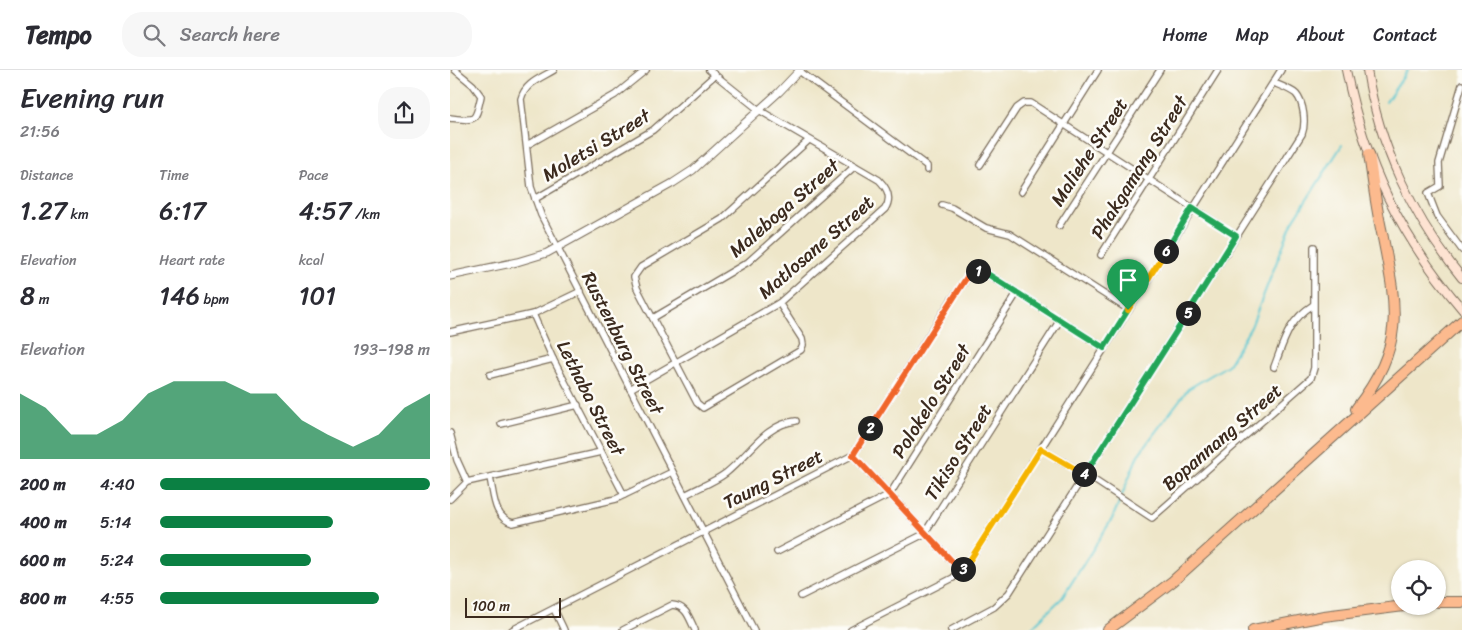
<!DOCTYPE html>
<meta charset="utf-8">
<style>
:root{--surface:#fff;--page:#f7f7f7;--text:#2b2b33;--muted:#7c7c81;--line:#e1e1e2;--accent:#0b8043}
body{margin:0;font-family:Sriracha,sans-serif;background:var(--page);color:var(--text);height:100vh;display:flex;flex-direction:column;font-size:19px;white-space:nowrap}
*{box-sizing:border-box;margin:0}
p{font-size:16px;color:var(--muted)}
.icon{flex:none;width:28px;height:28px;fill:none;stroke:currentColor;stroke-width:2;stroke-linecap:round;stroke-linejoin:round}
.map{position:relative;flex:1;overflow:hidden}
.sheet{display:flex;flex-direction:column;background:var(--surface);width:450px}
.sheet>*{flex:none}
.controls{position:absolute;left:941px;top:490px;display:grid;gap:10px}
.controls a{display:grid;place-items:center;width:55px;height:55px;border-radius:50%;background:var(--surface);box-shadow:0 1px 4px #0004;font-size:25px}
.scale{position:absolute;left:15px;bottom:12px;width:96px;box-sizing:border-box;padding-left:5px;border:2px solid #3b2a1e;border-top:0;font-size:14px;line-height:18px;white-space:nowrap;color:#3b2a1e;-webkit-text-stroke:4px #fdfcf7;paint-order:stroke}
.pin{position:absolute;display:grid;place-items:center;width:42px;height:42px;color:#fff;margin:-51px -21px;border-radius:50% 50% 50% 0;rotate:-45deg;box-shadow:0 0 5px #0007}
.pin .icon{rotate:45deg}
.km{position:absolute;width:25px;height:25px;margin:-12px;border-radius:50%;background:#222;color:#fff;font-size:14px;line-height:25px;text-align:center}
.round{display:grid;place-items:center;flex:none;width:52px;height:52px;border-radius:20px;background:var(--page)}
.summary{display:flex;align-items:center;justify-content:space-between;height:85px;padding:0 20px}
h1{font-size:28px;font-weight:600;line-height:38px}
.metrics{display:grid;grid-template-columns:repeat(3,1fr);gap:8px;height:85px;padding:5px 20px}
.metrics div{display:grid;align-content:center}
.metrics b{font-size:25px;font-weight:600}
.metrics small{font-size:14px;font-weight:400}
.metrics p{font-size:14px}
.chart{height:140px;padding:10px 20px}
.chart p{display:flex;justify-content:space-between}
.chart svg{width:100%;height:90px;margin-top:5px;fill:var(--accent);opacity:.7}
ul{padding:0 20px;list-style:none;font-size:16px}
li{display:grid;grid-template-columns:80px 60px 1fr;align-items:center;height:38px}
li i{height:12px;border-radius:6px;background:var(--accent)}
header{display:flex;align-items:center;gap:30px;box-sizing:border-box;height:70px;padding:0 25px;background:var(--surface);border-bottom:1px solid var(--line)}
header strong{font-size:24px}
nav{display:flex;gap:28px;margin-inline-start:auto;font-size:18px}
.search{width:350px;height:45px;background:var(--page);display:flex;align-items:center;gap:12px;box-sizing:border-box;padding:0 18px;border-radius:20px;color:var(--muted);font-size:19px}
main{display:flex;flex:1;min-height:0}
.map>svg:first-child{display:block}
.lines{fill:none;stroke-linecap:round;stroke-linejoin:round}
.stream{stroke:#5ac7d1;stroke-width:2}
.minor-casing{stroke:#7a6c5a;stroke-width:8}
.tertiary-casing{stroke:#7a6c5a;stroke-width:9}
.secondary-casing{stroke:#7a6c5a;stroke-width:10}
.motorway-casing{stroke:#7a6c5a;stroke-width:12}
.minor{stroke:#fff;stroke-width:5.5}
.tertiary{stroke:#fff;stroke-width:7}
.secondary{stroke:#fee3d2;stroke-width:8}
.motorway{stroke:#fcba8e;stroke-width:10}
.split-1-casing{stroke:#fff;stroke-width:10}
.split-2-casing{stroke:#fff;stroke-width:10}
.split-3-casing{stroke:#fff;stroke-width:10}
.split-4-casing{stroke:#fff;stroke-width:10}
.split-5-casing{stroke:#fff;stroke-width:10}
.split-6-casing{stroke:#fff;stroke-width:10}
.split-7-casing{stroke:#fff;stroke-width:10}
.split-1{stroke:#22a559;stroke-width:6}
.split-2{stroke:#f0652b;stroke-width:6}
.split-3{stroke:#f0652b;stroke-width:6}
.split-4{stroke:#f5b400;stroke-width:6}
.split-5{stroke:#22a559;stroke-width:6}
.split-6{stroke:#22a559;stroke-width:6}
.split-7{stroke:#f5b400;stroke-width:6}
.labels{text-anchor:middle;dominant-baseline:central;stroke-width:5;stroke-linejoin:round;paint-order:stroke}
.street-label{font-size:19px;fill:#3b2a1e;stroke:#fdfcf7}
</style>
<header>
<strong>Tempo</strong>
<div class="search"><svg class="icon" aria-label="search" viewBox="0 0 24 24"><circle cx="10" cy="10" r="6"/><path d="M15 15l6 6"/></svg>Search here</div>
<nav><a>Home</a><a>Map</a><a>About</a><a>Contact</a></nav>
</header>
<main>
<section class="sheet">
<div class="summary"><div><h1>Evening run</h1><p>21:56</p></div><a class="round"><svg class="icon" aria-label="share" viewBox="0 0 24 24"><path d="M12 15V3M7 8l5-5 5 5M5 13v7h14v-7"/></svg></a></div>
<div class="metrics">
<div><p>Distance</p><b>1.27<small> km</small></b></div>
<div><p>Time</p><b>6:17</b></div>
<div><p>Pace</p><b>4:57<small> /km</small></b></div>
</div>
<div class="metrics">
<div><p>Elevation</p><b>8<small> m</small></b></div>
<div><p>Heart rate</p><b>146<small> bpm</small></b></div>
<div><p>kcal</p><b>101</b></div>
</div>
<div class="chart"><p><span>Elevation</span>193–198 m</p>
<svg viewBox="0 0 160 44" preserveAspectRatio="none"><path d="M0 44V12L10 19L20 32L30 32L40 25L50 12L60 6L70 6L80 6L90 12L100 12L110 25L120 32L130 38L140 32L150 19L160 12V44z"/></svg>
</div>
<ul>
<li><b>200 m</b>4:40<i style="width:100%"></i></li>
<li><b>400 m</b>5:14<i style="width:64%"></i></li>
<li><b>600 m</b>5:24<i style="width:56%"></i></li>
<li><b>800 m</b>4:55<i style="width:81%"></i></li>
</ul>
</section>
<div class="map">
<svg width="1012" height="560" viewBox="0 0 1012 560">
<rect width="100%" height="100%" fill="#fdfcf7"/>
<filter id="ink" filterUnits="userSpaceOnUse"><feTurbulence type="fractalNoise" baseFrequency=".02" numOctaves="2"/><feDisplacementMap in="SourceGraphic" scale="10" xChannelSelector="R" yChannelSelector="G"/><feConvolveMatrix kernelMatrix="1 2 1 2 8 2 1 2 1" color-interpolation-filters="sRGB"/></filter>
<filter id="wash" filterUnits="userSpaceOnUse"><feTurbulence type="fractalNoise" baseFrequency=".0096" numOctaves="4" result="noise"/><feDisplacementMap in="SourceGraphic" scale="20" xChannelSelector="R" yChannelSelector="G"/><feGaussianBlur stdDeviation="1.12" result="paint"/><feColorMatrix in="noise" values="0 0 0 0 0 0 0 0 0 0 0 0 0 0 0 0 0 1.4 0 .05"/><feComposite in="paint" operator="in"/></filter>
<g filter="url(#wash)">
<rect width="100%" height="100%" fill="#eee6c9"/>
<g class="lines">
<g class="stream">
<path d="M936,32L958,0"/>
<path d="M672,425L688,385L738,319L778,295L801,257L842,153L892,75"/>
<path d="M579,560L612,528L662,449L670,430"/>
</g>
</g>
</g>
<g filter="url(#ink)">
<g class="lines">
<g class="minor-casing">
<g id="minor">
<path d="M104,0C91,8 75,13 71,29L81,117L91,145L108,178L304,560"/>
<path d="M348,0L477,96V100"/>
<path d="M1012,15L989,93L990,116L978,123L987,146L1012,180"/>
<path d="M0,48C27,51 25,52 31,26L23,15L5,0"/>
<path d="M77,75L165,25L196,0"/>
<path d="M530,95L567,38L574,33H581L786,166"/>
<path d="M571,122L648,0"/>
<path d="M85,129L203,60L265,5"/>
<path d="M492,135L502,138L536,158L560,164L679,240"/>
<path d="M609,156L710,0"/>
<path d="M651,185L768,0"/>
<path d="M329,233L352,269L353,275L351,280L253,338L247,333L187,218L184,207L191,197L272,149L359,70"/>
<path d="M83,244L103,289L174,425"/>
<path d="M203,248L298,192L405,96"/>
<path d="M0,262L83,244L131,221"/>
<path d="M824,297C834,271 838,251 863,235"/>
<path d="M40,305L103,289"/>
<path d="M180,319L329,233L435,139C442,128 438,119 429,110L309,40L259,0"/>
<path d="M51,354L128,335"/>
<path d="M0,363L7,390L17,412"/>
<path d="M591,379L635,404L702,448L861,308L864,298V177"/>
<path d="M403,385L511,501"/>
<path d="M40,408C44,424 43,448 63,453L166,429L222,402"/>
<path d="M235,425C248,418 264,412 276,403C299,385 315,354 346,351"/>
<path d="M0,429L17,412L151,382"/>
<path d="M327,482L440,424L567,223"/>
<path d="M351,526L474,464L610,250"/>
<path d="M104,539L114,560"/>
<path d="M62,560L403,385L502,229L521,203L529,201L536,203L654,278"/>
<path d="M173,560L222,535C237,536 239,548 245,560"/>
<path d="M401,560L503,508L517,495L831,0"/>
<path d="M501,560L544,537L559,523L852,64C856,53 854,33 846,24C840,19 831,16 824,13"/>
</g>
</g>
<g class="tertiary-casing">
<path id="tertiary" d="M0,206L67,192L97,183L223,113L243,100L329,22L350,0"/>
</g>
<g class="secondary-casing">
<g id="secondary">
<path d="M896,0C915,94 950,166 1012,239"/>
<path d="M917,0C929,76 963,148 1012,208"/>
</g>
</g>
<g class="motorway-casing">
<g id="motorway">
<path d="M906,339C956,274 947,238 932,163C926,137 923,111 919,84"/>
<path d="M988,532H1012"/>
<path d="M658,560L723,511L1012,251"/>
<path d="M803,560L874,546L954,536"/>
</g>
</g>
<use href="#minor" class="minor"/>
<use href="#tertiary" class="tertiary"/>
<use href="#secondary" class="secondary"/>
<use href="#motorway" class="motorway"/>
</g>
</g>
<g class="lines" filter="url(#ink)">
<g class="split-1-casing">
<path id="split-1" d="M528,201L536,203L654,278L678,240"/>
</g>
<g class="split-2-casing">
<path id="split-2" d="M420,358L517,207L521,203L528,201"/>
</g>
<g class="split-3-casing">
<path id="split-3" d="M420,358L403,385L511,501L513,499"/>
</g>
<g class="split-4-casing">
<path id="split-4" d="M513,499L520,490L591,379L634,404"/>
</g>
<g class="split-5-casing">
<path id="split-5" d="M634,404H635L738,243"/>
</g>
<g class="split-6-casing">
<path id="split-6" d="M716,181L742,138L786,166L738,243"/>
</g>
<g class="split-7-casing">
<path id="split-7" d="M678,240L716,181"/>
</g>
<use href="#split-1" class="split-1"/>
<use href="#split-2" class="split-2"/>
<use href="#split-3" class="split-3"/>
<use href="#split-4" class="split-4"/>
<use href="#split-5" class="split-5"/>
<use href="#split-6" class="split-6"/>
<use href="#split-7" class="split-7"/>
</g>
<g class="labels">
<g class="street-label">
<text transform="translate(146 75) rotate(-31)">Moletsi Street</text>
<text transform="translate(639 82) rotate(-57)">Maliehe Street</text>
<text transform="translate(689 97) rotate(-58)">Phakgamang Street</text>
<text transform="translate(334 138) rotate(-41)">Maleboga Street</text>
<text transform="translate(366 177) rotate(-41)">Matlosane Street</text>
<text transform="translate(173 273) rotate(63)">Rustenburg Street</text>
<text transform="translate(141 328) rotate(63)">Lethaba Street</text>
<text transform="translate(481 331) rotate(-58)">Polokelo Street</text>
<text transform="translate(772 367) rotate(-41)">Bopannang Street</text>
<text transform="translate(508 382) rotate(-58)">Tikiso Street</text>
<text transform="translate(323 409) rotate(-27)">Taung Street</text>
</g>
</g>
</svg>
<div class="controls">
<a><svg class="icon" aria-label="locate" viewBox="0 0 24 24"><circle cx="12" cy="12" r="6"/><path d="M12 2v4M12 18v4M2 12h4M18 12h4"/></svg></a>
</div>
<div class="scale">100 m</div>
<div class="pin" style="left:678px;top:240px;background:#1e9e55"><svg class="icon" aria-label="arrive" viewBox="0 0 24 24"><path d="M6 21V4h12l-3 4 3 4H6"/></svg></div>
<b class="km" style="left:528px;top:201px">1</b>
<b class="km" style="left:420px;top:358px">2</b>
<b class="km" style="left:513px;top:499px">3</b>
<b class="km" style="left:634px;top:404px">4</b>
<b class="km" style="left:738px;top:243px">5</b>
<b class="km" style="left:716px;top:181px">6</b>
</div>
</main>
